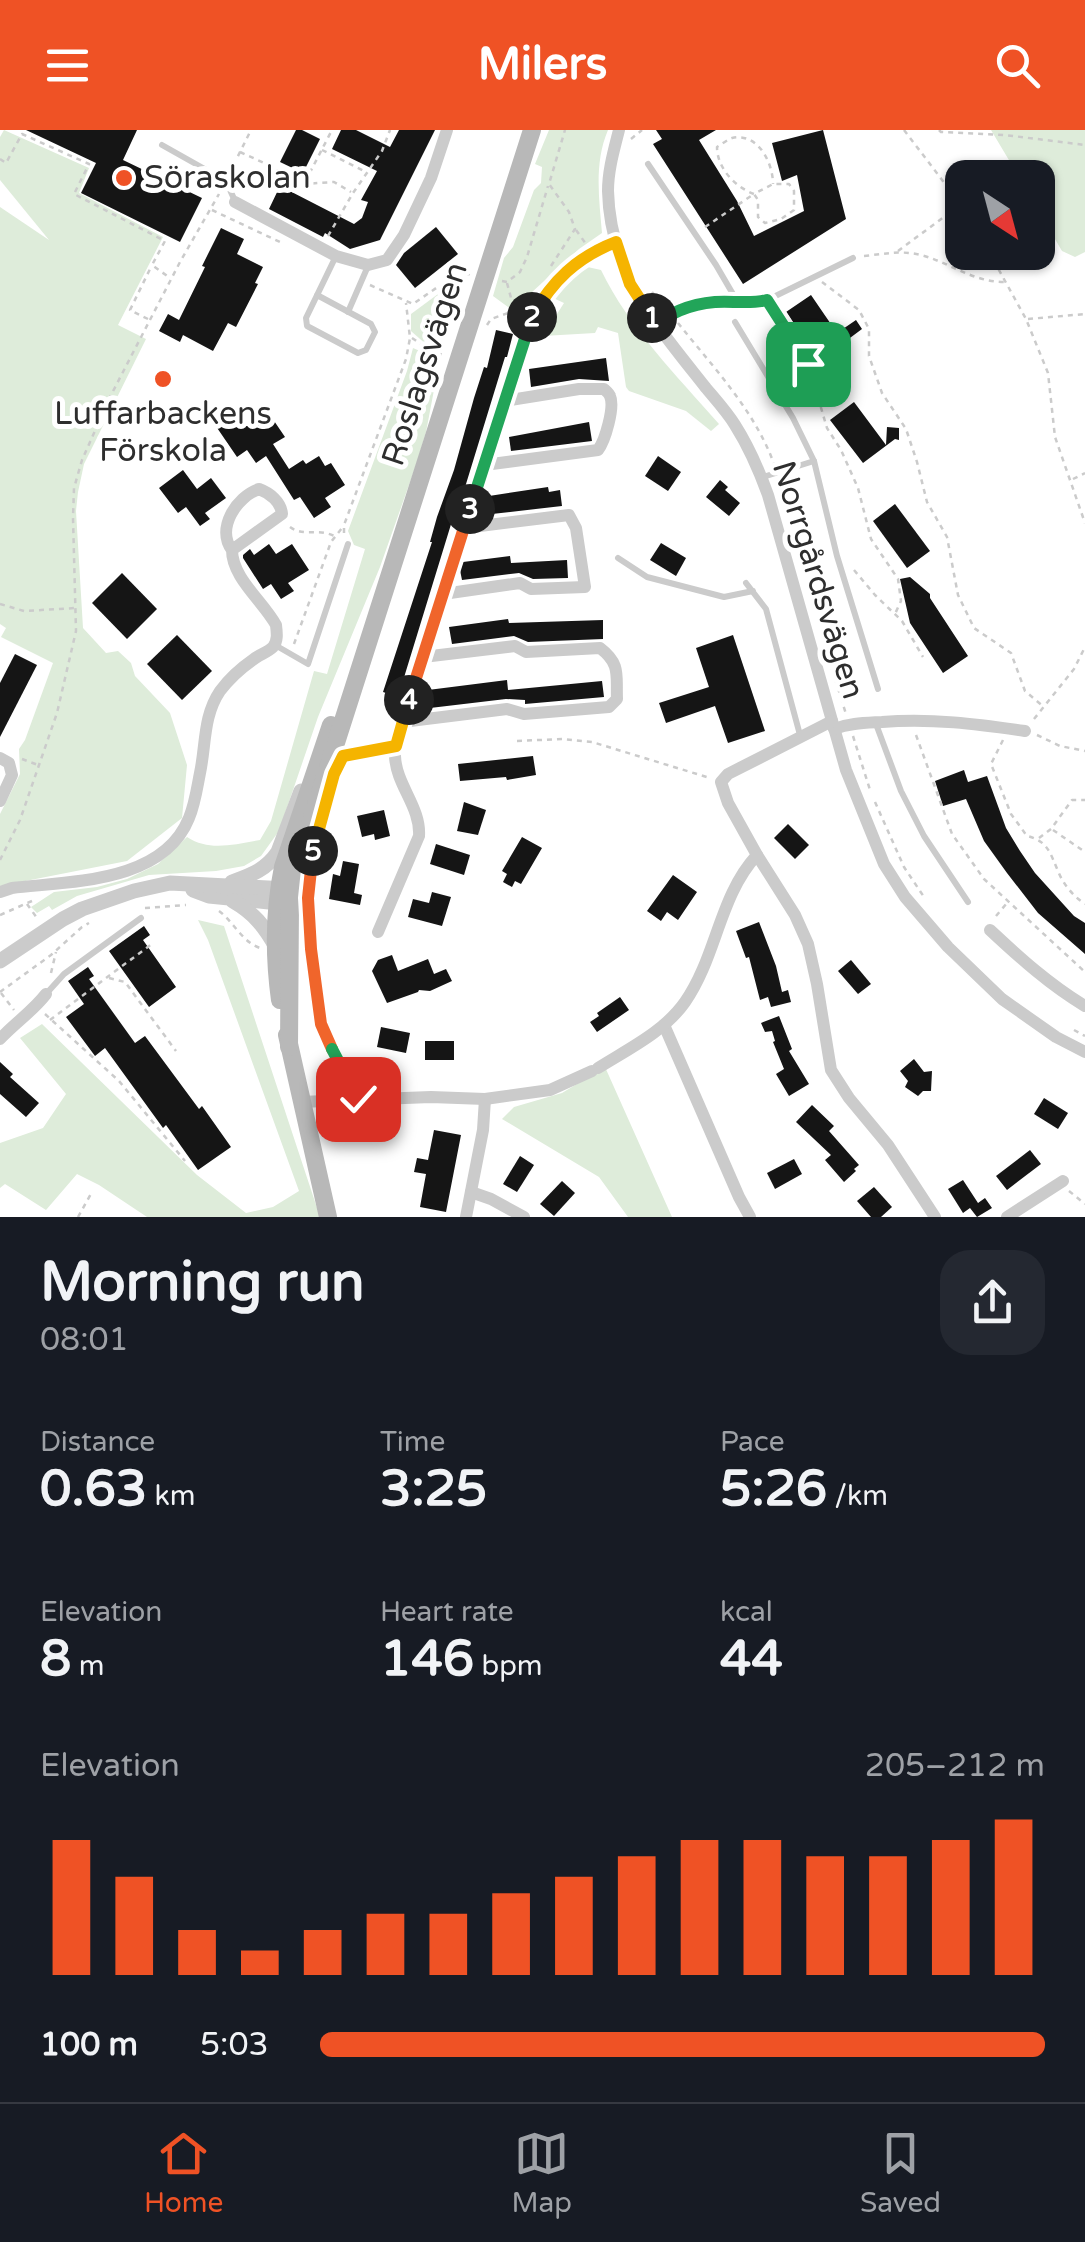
<!DOCTYPE html>
<meta charset="utf-8">
<style>
:root{--surface:#171b24;--page:#242831;--text:#f1f3f6;--muted:#9ea1a6;--line:#363941;--accent:#ef5225}
body{margin:0;font-family:"Varela Round",sans-serif;background:var(--page);color:var(--text);height:100vh;display:flex;flex-direction:column;font-size:38px;white-space:nowrap}
*{box-sizing:border-box;margin:0}
p{font-size:32px;color:var(--muted)}
.icon{flex:none;width:55px;height:55px;fill:none;stroke:currentColor;stroke-width:2;stroke-linecap:round;stroke-linejoin:round}
.map{position:relative;height:1087px;overflow:hidden}
.sheet{display:flex;flex-direction:column;background:var(--surface);flex:1}
.sheet>*{flex:none}
.needle{width:65px;rotate:144deg}
.tools{position:absolute;left:945px;top:30px;display:grid;gap:20px}
.tools a{display:grid;place-items:center;width:110px;height:110px;border-radius:20px;background:var(--surface);box-shadow:0 2px 8px #0004;font-size:50px}
.pin{position:absolute;display:grid;place-items:center;width:85px;height:85px;color:#fff;margin:-42px;border-radius:20px;box-shadow:0 5px 15px #0006}
.km{position:absolute;width:50px;height:50px;margin:-25px;border-radius:50%;background:#222;color:#fff;font-size:28px;line-height:50px;text-align:center}
.round{display:grid;place-items:center;flex:none;width:105px;height:105px;border-radius:30px;background:var(--page)}
.overview{display:flex;align-items:center;justify-content:space-between;height:170px;padding:0 40px}
h1{font-size:55px;font-weight:700;line-height:75px}
.stats{display:grid;grid-template-columns:repeat(3,1fr);gap:15px;height:170px;padding:10px 40px}
.stats div{display:grid;align-content:center}
.stats b{font-size:50px;font-weight:700}
.stats small{font-size:28px;font-weight:400}
.stats p{font-size:28px}
.chart{height:280px;padding:20px 40px}
.chart p{display:flex;justify-content:space-between}
.chart svg{width:100%;height:180px;margin-top:10px;stroke:var(--accent);stroke-width:6}
ul{padding:0 40px;list-style:none;font-size:32px}
li{display:grid;grid-template-columns:160px 120px 1fr;align-items:center;height:75px}
li i{height:25px;border-radius:12px;background:var(--accent)}
header{display:flex;justify-content:space-between;align-items:center;height:130px;padding:0 40px;background:var(--accent);color:#fff;font-size:45px;font-weight:700}
.menu{display:flex;justify-content:space-around;align-items:center;height:140px;border-top:2px solid var(--line);background:var(--surface);font-size:28px;color:var(--muted)}
.menu a{display:grid;justify-items:center;gap:5px}
.menu .selected{color:var(--accent)}
.map>svg:first-child{display:block}
.green{fill:#deecda}
.building{fill:#151515}
.lines{fill:none;stroke-linecap:round;stroke-linejoin:round}
.path{stroke:#cbcbcb;stroke-width:2.5;stroke-dasharray:5 5;stroke-linecap:butt}
.service{stroke:#cbcbcb;stroke-width:6}
.minor{stroke:#cbcbcb;stroke-width:12}
.tertiary{stroke:#cbcbcb;stroke-width:15}
.secondary{stroke:#b8b8b8;stroke-width:18}
.split-1-casing{stroke:#fff;stroke-width:20}
.split-2-casing{stroke:#fff;stroke-width:20}
.split-3-casing{stroke:#fff;stroke-width:20}
.split-4-casing{stroke:#fff;stroke-width:20}
.split-5-casing{stroke:#fff;stroke-width:20}
.split-6-casing{stroke:#fff;stroke-width:20}
.split-7-casing{stroke:#fff;stroke-width:20}
.split-1{stroke:#22a559;stroke-width:12}
.split-2{stroke:#f5b400;stroke-width:12}
.split-3{stroke:#22a559;stroke-width:12}
.split-4{stroke:#f0652b;stroke-width:12}
.split-5{stroke:#f5b400;stroke-width:12}
.split-6{stroke:#f0652b;stroke-width:12}
.split-7{stroke:#22a559;stroke-width:12}
.poi-dot{fill:#ef5225;stroke:#fff;stroke-width:4}
.labels{text-anchor:middle;dominant-baseline:central;stroke-width:10;stroke-linejoin:round;paint-order:stroke}
.poi-label{font-size:32px;fill:#2e2e2e;stroke:#fff;text-anchor:start}
.street-label{font-size:32px;fill:#2e2e2e;stroke:#fff}
</style>
<header><svg class="icon" aria-label="menu" viewBox="0 0 24 24"><path d="M4 6h16M4 12h16M4 18h16"/></svg>Milers<svg class="icon" aria-label="search" viewBox="0 0 24 24"><circle cx="10" cy="10" r="6"/><path d="M15 15l6 6"/></svg></header>
<div class="map">
<svg width="1085" height="1087" viewBox="0 0 1085 1087">
<rect width="100%" height="100%" fill="#fff"/>
<g class="green">
<path d="M4,0L89,38L79,63L163,107L118,195L146,209L84,334L78,362L76,381L83,498L106,523L118,521L131,533L135,546L170,583L187,635L182,688L127,731L0,756V684L20,644L19,619L25,610L53,533L1,507L6,498L0,494V77L49,110L0,50V7Z"/>
<path d="M549,0H608C594,33 599,68 602,103L579,119L519,174L508,177L493,166L504,128L513,117L534,60L541,53L542,37L535,34Z"/>
<path d="M991,0H1085V122L1075,127L1062,121L1038,80V48L1019,47Z"/>
<path d="M583,136L601,140C629,198 677,246 719,294L711,301L686,281L629,261L626,257L618,203L598,197L595,203L543,206L564,173L551,167L567,145Z"/>
<path d="M457,150L437,224L411,201V184Z"/>
<path d="M413,218L427,224L422,242L428,251L427,257L434,260L426,302L416,335L380,437L318,587L279,701L261,726L244,736L216,741L149,745L77,766L52,780L49,776L37,783L31,777L54,762L97,757L127,749L158,734L187,707C210,722 234,714 260,710L271,691L314,541L327,544L365,419L354,415L348,401L407,241Z"/>
<path d="M198,790L224,796L320,1087H147L99,1055L77,1044L46,1080L5,1054L0,1058V1013L43,998L66,964L20,908L42,894L197,1045L246,1083L273,1077L299,1061L208,810Z"/>
<path d="M605,937L672,1087H628L599,1047L502,989L514,977L562,963Z"/>
</g>
<g class="building">
<path d="M26,0H137L123,30L202,68L180,112L81,63L96,33Z"/>
<path d="M296,0H302L320,9L303,43L280,32Z"/>
<path d="M341,0H356L390,17L399,0H435L380,110L350,119L325,103L323,107L269,79L280,56L354,94L362,88L368,72L361,70L377,41L332,19Z"/>
<path d="M656,0H716L699,10L737,71L754,106L804,81L797,45L782,51L772,13L823,0L846,89L743,154L653,14L662,9Z"/>
<path d="M436,97L458,124L415,158L396,135L404,123Z"/>
<path d="M221,98L244,109L237,124L263,137L255,153L258,154L236,197L228,193L213,221L183,205L180,212L159,201L168,184L179,190L205,137L202,136Z"/>
<path d="M811,165L837,203L856,190L862,199L819,231L786,182Z"/>
<path d="M496,200L513,204L507,227H505L466,354L458,379L456,378L398,567L383,562L432,412H430L437,387L454,340L474,268L484,237L487,238Z"/>
<path d="M606,228L609,251L579,249L531,257L529,239Z"/>
<path d="M854,272L886,315L887,297L899,298V310L895,309L863,333L830,290Z"/>
<path d="M242,278L252,293L268,282L285,307L273,314L289,339L303,330L306,334L319,326L325,336L331,333L345,355L325,368L331,377L314,388L300,367L294,370L266,326L256,333L247,320L237,327L211,289L221,282L226,290Z"/>
<path d="M589,292L592,311L511,321L509,307Z"/>
<path d="M658,326L681,342L668,361L645,346Z"/>
<path d="M183,340L197,359L211,348L226,368L205,383L210,389L200,396L186,377L178,383L159,358Z"/>
<path d="M720,350L728,357L725,360L740,373L729,386L706,367Z"/>
<path d="M548,357L549,362L560,360L562,376L492,384L489,366Z"/>
<path d="M895,374L930,421L907,438L873,391Z"/>
<path d="M661,413L686,428L676,446L650,430Z"/>
<path d="M269,414L276,424L292,414L309,440L288,453L294,461L281,469L271,454L263,459L243,428V425L250,419L254,425Z"/>
<path d="M510,426L511,433L567,430L568,448L533,449L519,443L462,450L460,440L463,432Z"/>
<path d="M122,443L157,479L127,509L92,473Z"/>
<path d="M910,447L930,464V468L968,526L943,543L910,493L900,449Z"/>
<path d="M508,489L509,493L603,490V509L528,512L514,506L452,514L449,497Z"/>
<path d="M177,505L212,541L182,570L147,534Z"/>
<path d="M733,505L765,601L728,613L715,576L666,593L659,573L709,557L696,518Z"/>
<path d="M15,524L37,535L0,607V553Z"/>
<path d="M507,550L508,560L602,551L604,567L525,574V570L506,569L430,578L428,560Z"/>
<path d="M533,626L536,645L507,650L506,647L460,651L458,634Z"/>
<path d="M964,640L968,652L987,646L1006,698L1020,721L1035,743L1074,786L1085,793V824L1038,783L1007,743L984,711L966,669L943,676L935,651Z"/>
<path d="M464,672L486,680L478,705L457,701Z"/>
<path d="M384,680L390,706L375,710L374,704L362,707L357,686Z"/>
<path d="M788,694L809,715L795,729L774,708Z"/>
<path d="M522,707L542,718L521,754L515,751L512,757L503,752L507,744L502,741Z"/>
<path d="M436,714L470,725L464,745L430,734Z"/>
<path d="M343,731L359,734L354,763L362,765L360,775L329,769L333,744L340,746Z"/>
<path d="M673,745L697,762L678,790L667,782L661,791L647,781Z"/>
<path d="M432,762L451,767L442,796L408,787L413,769L429,773Z"/>
<path d="M759,792L776,836L782,862L788,860L791,872L771,877L768,867L760,870L749,827L746,828L736,801Z"/>
<path d="M144,796L150,805L143,810L176,857L149,877L109,821Z"/>
<path d="M392,825L398,841L428,829L434,844L446,839L452,851L430,861L419,860L418,862L387,873L372,841L378,830Z"/>
<path d="M851,830L871,854L858,864L838,841Z"/>
<path d="M88,837L94,846L89,849L135,913L145,906L199,979L202,976L231,1017L198,1040L166,995L163,998L105,918L95,926L66,887L84,874L68,851Z"/>
<path d="M620,867L629,880L597,902L590,892L599,886L597,883Z"/>
<path d="M779,886L792,919L789,921L809,954L789,966L776,944L784,939L773,912L775,911L772,901L765,902L761,893Z"/>
<path d="M381,897L410,903L406,923L377,917Z"/>
<rect x="425" y="911" width="29" height="19"/>
<path d="M914,929L924,942L932,941L931,961H923L918,966L905,957L908,951L900,941Z"/>
<path d="M0,932L13,944L10,947L39,973L26,987L0,964Z"/>
<path d="M1044,968L1068,983L1058,999L1034,984Z"/>
<path d="M812,975L834,996L829,1001L859,1035L854,1039L856,1041L844,1052L825,1030L831,1025L796,992Z"/>
<path d="M434,1000L461,1005L446,1082L420,1077L426,1044L414,1042L417,1028L428,1030Z"/>
<path d="M1030,1020L1041,1034L1007,1060L996,1046Z"/>
<path d="M520,1026L534,1035L517,1062L503,1054Z"/>
<path d="M794,1029L802,1044L775,1059L767,1043Z"/>
<path d="M963,1050L978,1073L985,1068L992,1078L977,1087L970,1078L963,1083L948,1059Z"/>
<path d="M562,1051L575,1063L554,1086L540,1074Z"/>
<path d="M874,1057L892,1077L881,1087H871L857,1071Z"/>
</g>
<g class="lines">
<g class="path">
<path d="M904,0L962,76"/>
<path d="M939,0L941,2L1005,5L1085,15"/>
<path d="M631,9L642,0"/>
<path d="M322,20L364,41"/>
<path d="M240,22L284,42L304,54L334,52L351,62"/>
<path d="M0,29L6,33L22,4L89,34L74,64L165,111L152,135L170,148"/>
<path d="M229,44L251,0"/>
<path d="M305,52L332,0"/>
<path d="M212,80L282,113"/>
<path d="M705,97L754,64L758,70V87L765,93L781,89L794,80V61L789,54H773L754,64C735,57 717,38 717,17C722,14 727,10 732,8C758,2 773,33 773,54"/>
<path d="M576,100L586,114"/>
<path d="M328,106L353,63L382,21L390,0"/>
<path d="M898,121L960,75"/>
<path d="M989,122L1026,189L1048,243L1055,307L1085,393"/>
<path d="M864,126C884,124 902,120 921,125C951,133 972,152 1005,152"/>
<path d="M551,136L575,99L569,82L549,54L565,0"/>
<path d="M502,151L507,152L520,142L527,127L548,56"/>
<path d="M822,152L859,180L869,199V226L882,263L906,299L917,332L927,372L947,407L958,465L974,498L1011,523L1025,561L1044,577"/>
<path d="M507,153L514,179"/>
<path d="M370,155L413,174L455,145L470,144"/>
<path d="M652,162L667,179"/>
<path d="M773,179L808,234L827,298L841,320L858,358L871,409L898,449L901,471L895,484"/>
<path d="M148,189L130,180L151,137"/>
<path d="M1028,189L1085,184"/>
<path d="M678,193C713,237 755,281 774,334"/>
<path d="M487,195L491,189L514,181L522,174"/>
<path d="M412,208L438,226"/>
<path d="M439,236L437,235L452,187L460,144"/>
<path d="M1073,349L1085,343"/>
<path d="M780,351L786,377"/>
<path d="M290,397C303,407 319,398 334,406"/>
<path d="M344,403V395L406,229L410,208L406,173"/>
<path d="M854,440L875,465L902,491L923,527"/>
<path d="M0,474L24,481L76,478"/>
<path d="M294,514L331,412L342,398"/>
<path d="M829,529L846,584"/>
<path d="M1034,589L1074,539L1085,517"/>
<path d="M916,605L952,704L984,749L1085,842"/>
<path d="M1037,605L1060,616L1085,621"/>
<path d="M853,606L870,660"/>
<path d="M1003,610L991,634L1011,684L1027,706C1048,711 1050,723 1058,741C1063,754 1073,766 1085,774"/>
<path d="M517,611L562,609L592,612L710,648"/>
<path d="M349,625L381,619"/>
<path d="M22,629L38,635"/>
<path d="M875,672L904,737L924,767"/>
<path d="M1053,700L1085,722"/>
<path d="M1039,708L1051,699L1072,670H1085"/>
<path d="M0,730L20,690L57,583L76,501L73,388L74,358L82,330L110,267L180,132L219,64"/>
<path d="M308,773L311,819L321,894L352,957"/>
<path d="M27,774L37,788"/>
<path d="M145,778L186,775"/>
<path d="M219,781C234,792 242,812 260,818"/>
<path d="M0,785L32,771"/>
<path d="M996,786L1007,773"/>
<path d="M51,843L56,822"/>
<path d="M109,848L125,852L176,921"/>
<path d="M0,862L51,825L82,797L89,793"/>
<path d="M1,863L14,880"/>
<path d="M45,884L119,951L185,1031"/>
<path d="M50,890L153,813"/>
<path d="M1074,900L1085,906"/>
<path d="M1069,1061L1085,1074"/>
<path d="M78,1087L92,1062"/>
</g>
<g class="service">
<path d="M162,15L226,51L235,71"/>
<path d="M648,34L716,135L737,171C706,173 683,174 658,194"/>
<path d="M317,165L371,194L375,202L366,220L358,223L307,196L306,188L336,126"/>
<path d="M737,171L763,172L853,128"/>
<path d="M348,182L368,136"/>
<path d="M735,192L793,288L814,331L837,426L878,559"/>
<path d="M763,347L814,331"/>
<path d="M618,428L647,447L724,467L753,461"/>
<path d="M746,453L766,479L800,605"/>
<path d="M275,515L308,534L348,414"/>
<path d="M876,594L901,661L924,706L968,772"/>
<path d="M46,864L64,844L141,788"/>
</g>
<g class="minor">
<path d="M619,0C614,20 608,40 608,61C610,144 658,197 706,258C716,270 727,282 735,295C749,317 759,340 768,365L846,640L884,734L905,767L948,817L1002,869L1056,907L1085,922"/>
<path d="M235,72L336,126L368,135L387,130L404,105L431,48L447,0"/>
<path d="M484,335L598,320C605,311 615,277 610,266C609,263 606,261 604,259H579L504,271"/>
<path d="M443,464L520,453L531,459L585,457L576,398L569,385L464,398"/>
<path d="M402,592L507,579L524,584L609,577L617,569C616,545 621,534 600,518L526,522L515,516L423,527"/>
<path d="M834,599C850,593 865,593 882,592C931,588 977,594 1025,601"/>
<path d="M0,628L9,633L12,645L0,671"/>
<path d="M757,725L795,785L808,814L817,854L831,940L849,968L888,1015L935,1087"/>
<path d="M0,762L12,758C71,751 163,753 189,688C195,674 197,658 200,643C206,615 203,586 220,561C229,549 241,538 254,529C259,525 268,522 273,517C278,511 277,503 276,495C263,471 232,448 232,420L282,384C281,372 270,363 259,359C236,367 216,399 232,420"/>
<path d="M990,800C1020,828 1050,855 1085,876"/>
<path d="M378,802L419,706C421,677 396,655 395,626C394,618 397,609 399,601L527,198C543,156 575,127 617,112"/>
<path d="M664,895L739,1067L750,1087"/>
<path d="M0,909C15,893 33,881 46,864"/>
<path d="M598,938C628,919 664,902 685,872C717,826 719,766 757,725L728,673L721,652L728,644L832,591"/>
<path d="M300,972L431,967L485,969L550,960L592,941"/>
<path d="M471,1062L491,1069L524,1087"/>
<path d="M466,1087L483,1000L485,969"/>
<path d="M1007,1087L1063,1051"/>
</g>
<g class="tertiary">
<path d="M232,752C251,745 266,740 278,722L301,661"/>
<path d="M193,760L209,766L288,774"/>
<path d="M233,771C254,783 264,796 276,817"/>
<path d="M0,831L63,789L82,779L134,761L170,753L287,759"/>
</g>
<g class="secondary">
<path d="M280,870C274,826 274,781 283,737L331,595"/>
<path d="M287,905L328,1087"/>
<path d="M289,917L290,774L310,694L532,0"/>
</g>
</g>
<g class="lines">
<g class="split-1-casing">
<path id="split-1" d="M652,188L656,194C680,176 705,170 734,172C746,172 756,173 767,170L808,234"/>
</g>
<g class="split-2-casing">
<path id="split-2" d="M532,187C552,151 577,127 616,112L630,154L652,188"/>
</g>
<g class="split-3-casing">
<path id="split-3" d="M470,379L532,187"/>
</g>
<g class="split-4-casing">
<path id="split-4" d="M409,570L470,379"/>
</g>
<g class="split-5-casing">
<path id="split-5" d="M313,721L334,644L343,626L396,616L409,570"/>
</g>
<g class="split-6-casing">
<path id="split-6" d="M313,721L308,768L311,819L321,894L332,919"/>
</g>
<g class="split-7-casing">
<path id="split-7" d="M332,919L358,969"/>
</g>
<use href="#split-1" class="split-1"/>
<use href="#split-2" class="split-2"/>
<use href="#split-3" class="split-3"/>
<use href="#split-4" class="split-4"/>
<use href="#split-5" class="split-5"/>
<use href="#split-6" class="split-6"/>
<use href="#split-7" class="split-7"/>
</g>
<g class="poi-dot">
<circle cx="124" cy="48" r="10"/>
<circle cx="163" cy="249" r="10"/>
</g>
<g class="labels">
<g class="poi-label">
<text x="144" y="48">Söraskolan</text>
<text x="163" y="284" text-anchor="middle">Luffarbackens<tspan x="163" dy="37">Förskola</tspan></text>
</g>
<g class="street-label">
<text transform="translate(425 234) rotate(-72)">Roslagsvägen</text>
<text transform="translate(818 450) rotate(73)">Norrgårdsvägen</text>
</g>
</g>
</svg>
<div class="tools">
<a><svg class="needle" viewBox="-14 -14 28 28"><path d="M0-13l5 13h-10z" fill="#e53935"/><path d="M0 13l5-13h-10z" fill="#9ea1a6"/></svg></a>
</div>
<div class="pin" style="left:808px;top:234px;background:#1e9e55"><svg class="icon" aria-label="arrive" viewBox="0 0 24 24"><path d="M6 21V4h12l-3 4 3 4H6"/></svg></div>
<div class="pin" style="left:358px;top:969px;background:#d93025"><svg class="icon" aria-label="check" viewBox="0 0 24 24"><path d="M5 12l5 5 9-10"/></svg></div>
<b class="km" style="left:652px;top:188px">1</b>
<b class="km" style="left:532px;top:187px">2</b>
<b class="km" style="left:470px;top:379px">3</b>
<b class="km" style="left:409px;top:570px">4</b>
<b class="km" style="left:313px;top:721px">5</b>
</div>
<section class="sheet">
<div class="overview"><div><h1>Morning run</h1><p>08:01</p></div><a class="round"><svg class="icon" aria-label="share" viewBox="0 0 24 24"><path d="M12 15V3M7 8l5-5 5 5M5 13v7h14v-7"/></svg></a></div>
<div class="stats">
<div><p>Distance</p><b>0.63<small> km</small></b></div>
<div><p>Time</p><b>3:25</b></div>
<div><p>Pace</p><b>5:26<small> /km</small></b></div>
</div>
<div class="stats">
<div><p>Elevation</p><b>8<small> m</small></b></div>
<div><p>Heart rate</p><b>146<small> bpm</small></b></div>
<div><p>kcal</p><b>44</b></div>
</div>
<div class="chart"><p><span>Elevation</span>205–212 m</p>
<svg viewBox="0 0 160 44" preserveAspectRatio="none"><path d="M5 44V11M15 44V20M25 44V33M35 44V38M45 44V33M55 44V29M65 44V29M75 44V24M85 44V20M95 44V15M105 44V11M115 44V11M125 44V15M135 44V15M145 44V11M155 44V6"/></svg>
</div>
<ul>
<li><b>100 m</b>5:03<i style="width:100%"></i></li>
</ul>
</section>
<nav class="menu">
<a class="selected"><svg class="icon" aria-label="home" viewBox="0 0 24 24"><path d="M3 11l9-7 9 7M6 9v11h12V9"/></svg>Home</a>
<a><svg class="icon" aria-label="map" viewBox="0 0 24 24"><path d="M3 6l6-2 6 2 6-2v14l-6 2-6-2-6 2zM9 4v14M15 6v14"/></svg>Map</a>
<a><svg class="icon" aria-label="saved" viewBox="0 0 24 24"><path d="M7 4h10v16l-5-4-5 4z"/></svg>Saved</a>
</nav>
